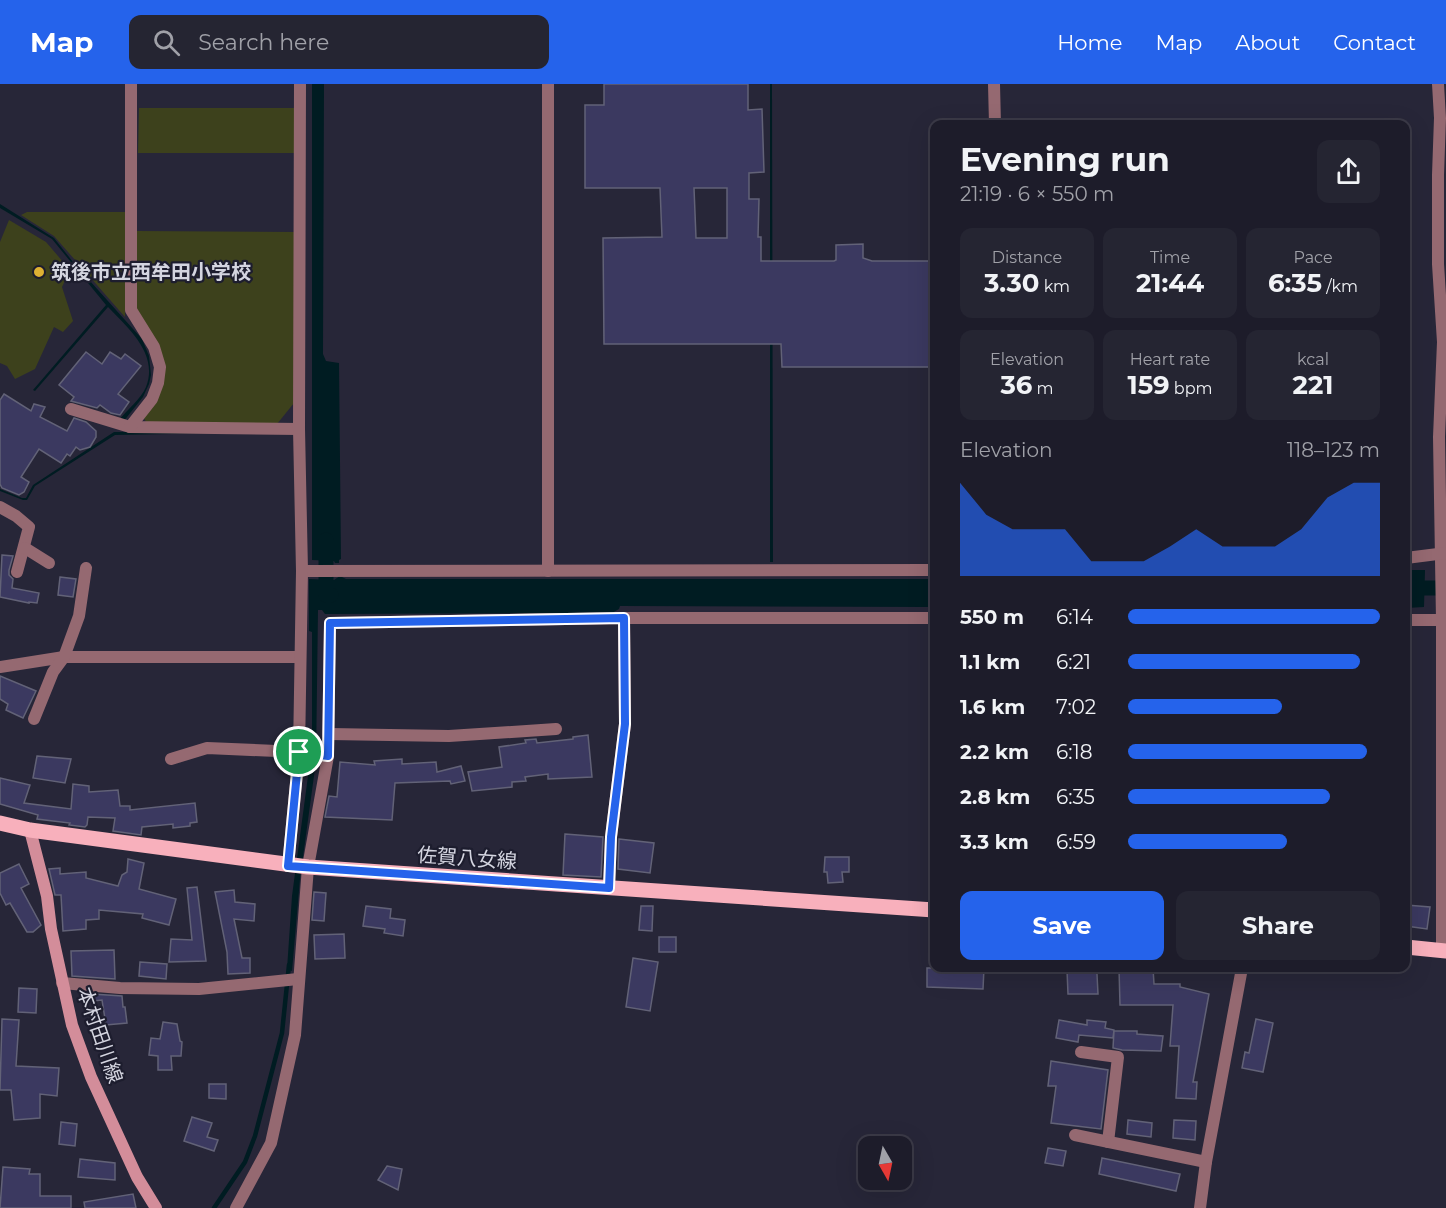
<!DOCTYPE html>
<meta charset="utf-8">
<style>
:root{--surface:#1d1c2a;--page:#252532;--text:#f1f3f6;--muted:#a0a1a8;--line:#3b3a47;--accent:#2563eb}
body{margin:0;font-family:Montserrat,"Noto Sans JP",sans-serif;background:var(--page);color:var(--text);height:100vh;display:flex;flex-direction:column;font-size:22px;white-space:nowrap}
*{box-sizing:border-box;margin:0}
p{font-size:20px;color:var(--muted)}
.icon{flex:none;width:33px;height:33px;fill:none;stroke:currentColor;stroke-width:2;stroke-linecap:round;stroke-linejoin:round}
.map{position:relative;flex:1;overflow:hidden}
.panel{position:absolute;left:930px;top:36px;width:480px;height:852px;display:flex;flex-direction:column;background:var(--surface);border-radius:12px;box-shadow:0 6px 24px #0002,0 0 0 2px var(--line)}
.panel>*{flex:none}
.needle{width:39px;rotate:171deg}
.tools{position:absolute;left:858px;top:1052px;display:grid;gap:12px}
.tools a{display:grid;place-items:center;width:54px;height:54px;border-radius:12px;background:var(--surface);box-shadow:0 6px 24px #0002,0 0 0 2px var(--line);font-size:30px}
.pin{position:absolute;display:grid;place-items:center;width:51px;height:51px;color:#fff;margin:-26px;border:3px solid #fff;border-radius:50%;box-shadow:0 2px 6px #0007}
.round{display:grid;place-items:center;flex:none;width:63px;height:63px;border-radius:12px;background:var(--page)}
.headline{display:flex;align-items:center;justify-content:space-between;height:102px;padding:0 30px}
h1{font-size:33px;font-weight:700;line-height:45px}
.stats{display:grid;grid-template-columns:repeat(3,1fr);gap:9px;height:102px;padding:6px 30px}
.stats div{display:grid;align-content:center;border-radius:12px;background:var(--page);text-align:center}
.stats b{font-size:26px;font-weight:700}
.stats small{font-size:16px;font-weight:400}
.stats p{font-size:16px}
.chart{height:168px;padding:12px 30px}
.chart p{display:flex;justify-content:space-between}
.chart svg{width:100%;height:108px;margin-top:6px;fill:var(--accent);opacity:.7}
.cta{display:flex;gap:12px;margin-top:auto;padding:12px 30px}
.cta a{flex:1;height:69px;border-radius:12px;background:var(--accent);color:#fff;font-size:24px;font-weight:700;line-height:69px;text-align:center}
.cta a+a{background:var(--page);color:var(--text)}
ul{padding:0 30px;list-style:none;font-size:20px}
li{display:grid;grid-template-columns:96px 72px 1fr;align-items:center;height:45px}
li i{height:15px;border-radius:8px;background:var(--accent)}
header{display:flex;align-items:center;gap:36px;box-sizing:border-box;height:84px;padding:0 30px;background:var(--accent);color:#fff}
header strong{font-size:28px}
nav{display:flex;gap:33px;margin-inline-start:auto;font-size:21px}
.search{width:420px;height:54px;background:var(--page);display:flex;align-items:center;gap:15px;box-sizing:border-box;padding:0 21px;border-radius:12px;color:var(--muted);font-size:22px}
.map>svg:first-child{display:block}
.green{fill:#3d411c}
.water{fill:#001c22}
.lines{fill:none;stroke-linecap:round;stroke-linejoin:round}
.stream{stroke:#001c22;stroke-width:4.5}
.canal{stroke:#001c22;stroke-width:15}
.building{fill:#3b3960;stroke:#626277;stroke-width:1.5;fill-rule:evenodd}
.street{stroke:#956971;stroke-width:12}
.secondary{stroke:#d38d9a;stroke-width:12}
.primary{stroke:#f8b0bc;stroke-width:15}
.route-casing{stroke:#fff;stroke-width:12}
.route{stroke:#2563eb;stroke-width:8}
.poi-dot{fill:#deb133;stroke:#1d1d2e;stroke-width:2}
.labels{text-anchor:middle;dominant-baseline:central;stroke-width:4.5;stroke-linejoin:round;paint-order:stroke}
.poi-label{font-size:20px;font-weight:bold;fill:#d4d5e0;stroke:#1d1d2e;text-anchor:start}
.street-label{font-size:20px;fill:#d4d5e0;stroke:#1d1d2e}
</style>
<header>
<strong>Map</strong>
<div class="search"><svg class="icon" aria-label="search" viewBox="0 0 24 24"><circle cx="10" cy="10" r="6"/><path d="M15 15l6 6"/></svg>Search here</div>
<nav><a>Home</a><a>Map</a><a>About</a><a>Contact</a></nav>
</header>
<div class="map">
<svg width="1446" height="1124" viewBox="0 0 1446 1124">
<rect width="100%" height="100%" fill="#272638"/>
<g class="green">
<path d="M139,24H295V69H138Z"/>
<path d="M27,128H125V233L54,152L21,131Z"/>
<path d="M9,136L46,158L70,186L62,203L73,237L63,248L54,243L35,285L15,295L7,282L0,279V158Z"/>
<path d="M136,147L295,148L294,319L277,340H147L144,334L165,286L135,227Z"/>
</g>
<g class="water">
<path d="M312,0H324L323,270L326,277L339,279L341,475L339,476V479H335L334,477L312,476Z"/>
<path d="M770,0H772L773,478H770Z"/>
<path d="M0,120L54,154L73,178L142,255L149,272L151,291L149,300L143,313L123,338L119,336C127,326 141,315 146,303C159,270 128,244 108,223L35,307L33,306L106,221L52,155L0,124Z"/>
<path d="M114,348H286L115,351L35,402L27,416H23L0,407V405L22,414H26L33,401Z"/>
<path d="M1406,486H1425L1424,523L1406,524Z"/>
<path d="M340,492L346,495H934V523L620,522L619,525L612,529L325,530L322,526H318L316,677L300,795L292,887L287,885L292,812L312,662V548L309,547V495L334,496Z"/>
</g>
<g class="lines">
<path class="stream" d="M214,1124L245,1078L255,1052L282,949L289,881"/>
<g class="canal">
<path d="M326,456V511H331"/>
<path d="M1406,504H1446"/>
</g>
</g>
<g class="building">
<path d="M604,0H748V26L762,25L764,88L749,89V115H759L758,153H761V177H834L836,176V161L863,160V174L872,177H934V283H782L781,260H604L603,154L662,153L660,104H585V21H604ZM694,104H727V154H696Z"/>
<path d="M86,268L102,280L110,268L121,275L125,270L141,282L118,310L129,318L120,331L111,329L100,321L97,324L71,317L74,313L59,301Z"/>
<path d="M4,310L31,327L34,320L45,323L40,333L67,347L74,334L86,338L96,347V353L90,363L80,366L76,363L70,372L67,370L61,379L39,365L21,393L29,398L24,408L19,411L2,404L0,400V316Z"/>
<path d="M2,471L13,472L9,486V491L13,495L12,504L39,509L37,519L29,518V519L0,513Z"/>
<path d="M60,493L76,495L73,513L58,511Z"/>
<path d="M0,592L36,607L23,634L6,626L8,620L0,615Z"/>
<path d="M588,651L592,693L548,695V690L525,693L526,697L512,698V703L472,707L468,688L502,683L499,663L526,659L525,656L536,655L537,659L573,655V653Z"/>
<path d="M37,672L71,675L65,699L33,694Z"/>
<path d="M402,675V680L436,678L437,688L461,682L465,697L451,700L450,697L395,699L392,736L325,733L329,712L337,713L340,678L375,681L374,677Z"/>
<path d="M0,694L30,701L24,719L71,725L73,700L89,702V708L118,706L120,722H130V726L195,719L197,738L190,739V742L173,744V740L142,743L141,751L113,747L115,734L88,733L87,741L85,743L69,741L70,739L37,735L38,731L0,720Z"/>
<path d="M565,750L603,753L601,793L563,791Z"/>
<path d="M619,755L654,759L650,789L618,785Z"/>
<path d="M825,773H849V788H842L843,798L828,799L827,788H824Z"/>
<path d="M128,775L144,779L139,805L176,815L169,841L142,834L143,830L99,826V835L86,836V845L63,847L61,811H55L49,785L60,784V790L86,788V794L118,802L122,791L127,788Z"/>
<path d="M19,780L29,800L21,804L41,841L33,848H27L10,819L6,821L0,809V789Z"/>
<path d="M197,803L206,877L169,878L171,855L192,856L187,804Z"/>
<path d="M234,806L235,818L255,820L254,837L234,835L242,874H250V889L228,890L227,868L215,808Z"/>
<path d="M314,808L326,809L324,837L312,836Z"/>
<path d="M1406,821L1430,823L1427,845L1406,842Z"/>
<path d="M366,822L391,825L390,834L405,836L403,852L384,849L385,845L363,842Z"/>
<path d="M641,822H653L652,847L639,846Z"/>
<path d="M344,850L345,874L315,875L314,851Z"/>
<rect x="659" y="853" width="17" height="15"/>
<path d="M114,866L115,895L72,892L71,867Z"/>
<path d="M633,874L658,878L650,927L626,923Z"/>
<path d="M140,878L167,880L166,895L139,892Z"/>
<path d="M927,884H984L983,905L927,903Z"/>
<path d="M1119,884H1153L1154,900H1180V903L1209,910L1193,998H1197L1196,1015L1176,1014L1179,962H1170L1173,921H1120Z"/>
<path d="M1067,886H1092L1097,890L1098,910H1068Z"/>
<path d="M19,904L37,905L36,929L18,928Z"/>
<path d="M92,910L122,912L123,923H125L127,939L106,941L102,916L93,917Z"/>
<path d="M2,935L19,936L16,982L59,984L57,1012L40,1010V1034L14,1036L11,1006H0Z"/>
<path d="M1256,935L1273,939L1263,988L1242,984L1245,968L1249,969Z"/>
<path d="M1059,936L1087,941V936L1106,938L1105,944L1114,946L1113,954L1079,951L1078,958L1056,954Z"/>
<path d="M163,938L177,940L180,957L182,958L181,972H171L172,986H158V972L149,971L151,954L160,955Z"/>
<path d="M1114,947H1137V950L1163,952L1161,967L1122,966L1113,964Z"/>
<path d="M1051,977L1108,986L1101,1045L1051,1039L1056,1002H1048Z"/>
<path d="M209,1000H226V1015L209,1014Z"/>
<path d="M192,1033L212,1039L207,1053L218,1056L214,1067L184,1057Z"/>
<path d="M1128,1036L1152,1039L1151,1053L1127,1050Z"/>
<path d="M1174,1036L1196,1037L1195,1056L1173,1054Z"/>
<path d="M61,1038L77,1040L75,1062L59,1060Z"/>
<path d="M1048,1064L1066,1067L1063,1082L1045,1079Z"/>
<path d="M1102,1074L1180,1090L1176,1107L1099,1090Z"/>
<path d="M80,1075L115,1079V1096L78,1093Z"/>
<path d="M387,1082L402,1085L398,1106L378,1096Z"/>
<path d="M3,1083L30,1085L29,1090H40V1112H71V1124H0Z"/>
<path d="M133,1110L136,1124H85L84,1118Z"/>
</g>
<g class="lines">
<g class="street">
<path d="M994,0L995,40"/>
<path d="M1438,0L1440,34L1438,91V180L1443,258L1439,353L1442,536V867"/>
<path d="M71,325L130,343L299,345"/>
<path d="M130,343L152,315L158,299L160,283L154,263L131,226V0"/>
<path d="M0,423L16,432L29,443L17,488"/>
<path d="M25,464L49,479"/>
<path d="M1406,474L1446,469"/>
<path d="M302,487L934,486"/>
<path d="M548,487V0"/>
<path d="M1406,536H1446"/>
<path d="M0,583L64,573H300"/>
<path d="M34,635L53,588L64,573L79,532L86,484"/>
<path d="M330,650L449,652L556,645"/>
<path d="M171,675L207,664L299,668L328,672"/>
<path d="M288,782L299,668L302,487L299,345L300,0"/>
<path d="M609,804L611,753L625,640L624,534"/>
<path d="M62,899L120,904L199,905L298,895"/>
<path d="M1081,968L1118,973L1108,1058"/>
<path d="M1075,1051L1206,1078"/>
<path d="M236,1124L271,1059L295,951L308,783L328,672L330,539L624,534H934"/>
<path d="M1200,1124L1206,1078L1242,884"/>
</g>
<path class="secondary" d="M30,746L47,812L51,845L72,941L91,993L137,1093L156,1124"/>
<g class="primary">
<path d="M0,739L30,746L308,783L934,826"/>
<path d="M1406,863L1446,867"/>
</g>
</g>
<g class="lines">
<g class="route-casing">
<path id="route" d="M624,534L625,640L611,753L609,804L288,782L299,668L328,672L330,539Z"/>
</g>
<use href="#route" class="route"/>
</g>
<circle class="poi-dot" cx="39" cy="188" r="6"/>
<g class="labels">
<g class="poi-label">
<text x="51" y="188">筑後市立西牟田小学校</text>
</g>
<g class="street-label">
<text transform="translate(467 774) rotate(4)">佐賀八女線</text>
<text transform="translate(100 951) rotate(71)">本村田川線</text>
</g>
</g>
</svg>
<div class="tools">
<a><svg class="needle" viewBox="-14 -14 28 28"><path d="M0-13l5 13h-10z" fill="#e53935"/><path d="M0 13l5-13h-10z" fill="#a0a1a8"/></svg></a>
</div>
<div class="pin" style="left:299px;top:668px;background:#1e9e55"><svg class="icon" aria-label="arrive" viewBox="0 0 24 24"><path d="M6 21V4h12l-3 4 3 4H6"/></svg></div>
<section class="panel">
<div class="headline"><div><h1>Evening run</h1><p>21:19 · 6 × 550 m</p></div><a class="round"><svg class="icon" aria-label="share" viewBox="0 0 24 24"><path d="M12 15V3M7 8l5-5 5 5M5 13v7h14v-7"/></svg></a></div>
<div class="stats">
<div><p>Distance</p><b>3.30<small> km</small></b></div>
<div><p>Time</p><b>21:44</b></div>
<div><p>Pace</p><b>6:35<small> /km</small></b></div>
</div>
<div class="stats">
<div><p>Elevation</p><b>36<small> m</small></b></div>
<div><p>Heart rate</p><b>159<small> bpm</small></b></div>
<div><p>kcal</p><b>221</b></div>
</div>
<div class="chart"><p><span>Elevation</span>118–123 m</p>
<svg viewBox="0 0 160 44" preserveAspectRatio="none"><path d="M0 44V6L10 19L20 25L30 25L40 25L50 38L60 38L70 38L80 32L90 25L100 32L110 32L120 32L130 25L140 12L150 6L160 6V44z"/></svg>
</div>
<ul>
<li><b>550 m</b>6:14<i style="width:100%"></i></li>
<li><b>1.1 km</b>6:21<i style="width:92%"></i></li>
<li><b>1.6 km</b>7:02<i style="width:61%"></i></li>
<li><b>2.2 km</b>6:18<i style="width:95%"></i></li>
<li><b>2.8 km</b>6:35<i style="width:80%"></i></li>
<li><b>3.3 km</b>6:59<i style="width:63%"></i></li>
</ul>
<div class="cta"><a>Save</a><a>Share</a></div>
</section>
</div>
